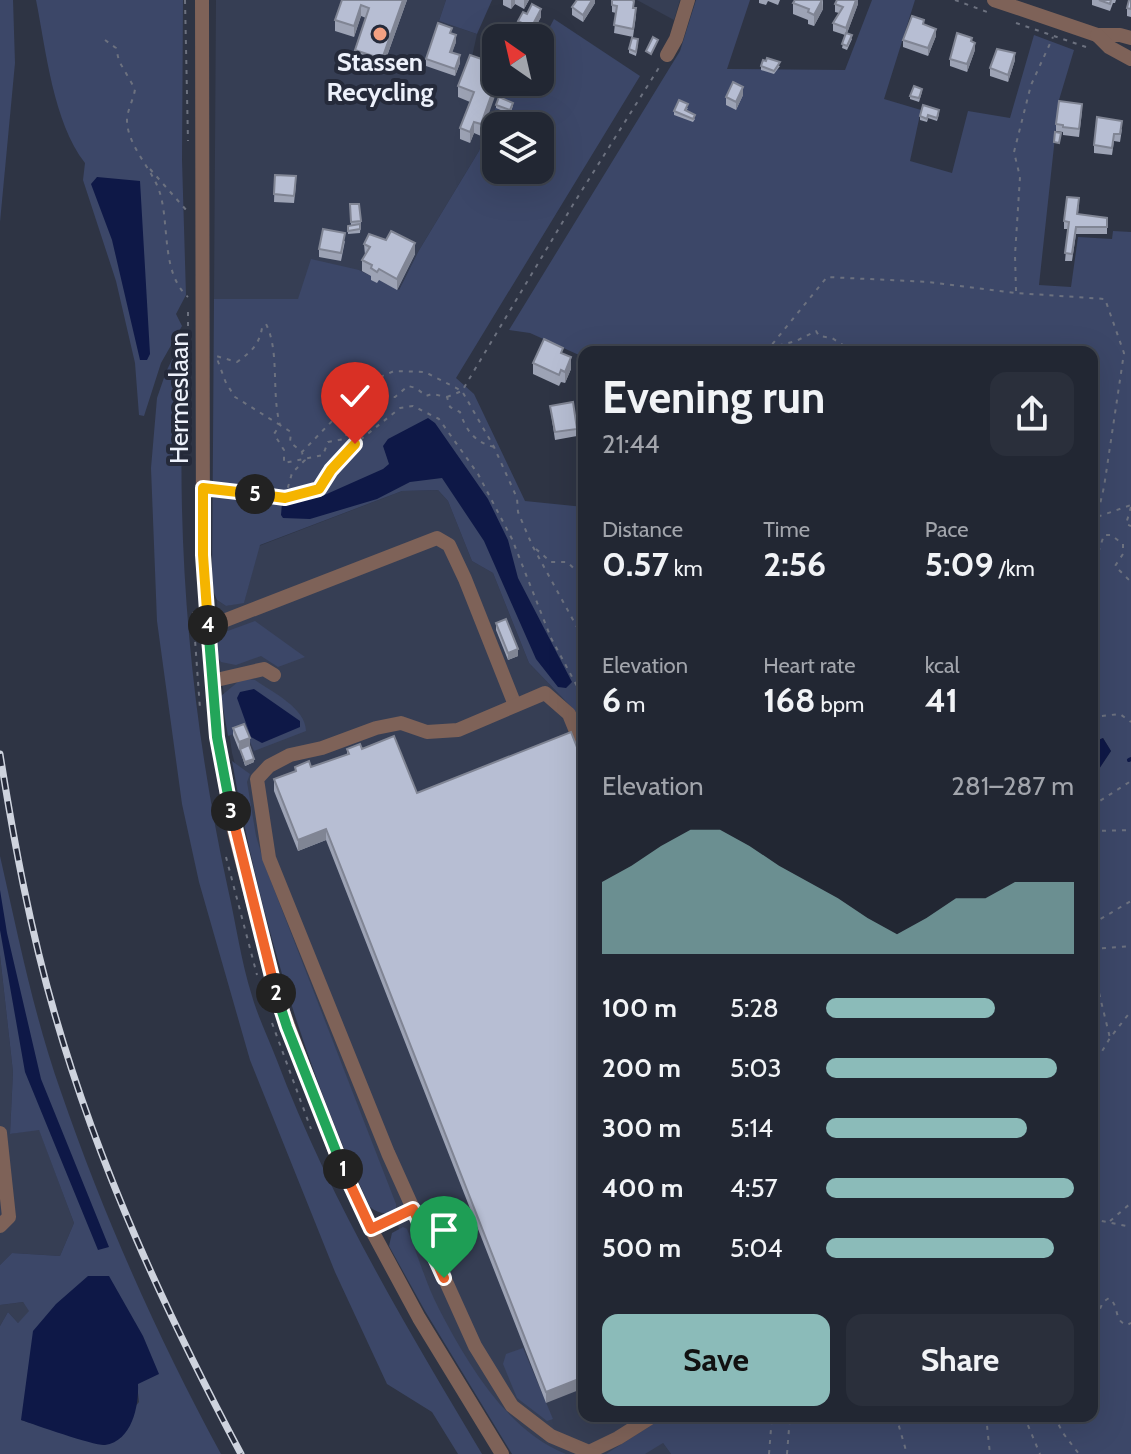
<!DOCTYPE html>
<meta charset="utf-8">
<style>
:root{--surface:#222733;--page:#2a2f3b;--text:#f1f3f6;--muted:#a2a5ac;--line:#3f444e;--accent:#8bbbb9}
body{margin:0;font-family:Cabin,sans-serif;background:var(--page);color:var(--text);height:100vh;display:flex;flex-direction:column;font-size:30px;white-space:nowrap}
*{box-sizing:border-box;margin:0}
p{font-size:26px;color:var(--muted)}
.icon{flex:none;width:44px;height:44px;fill:none;stroke:currentColor;stroke-width:2;stroke-linecap:round;stroke-linejoin:round}
.map{position:relative;flex:1;overflow:hidden}
.drawer{position:absolute;left:578px;top:346px;width:520px;height:1076px;display:flex;flex-direction:column;background:var(--surface);border-radius:16px;box-shadow:0 8px 32px #0002,0 0 0 2px var(--line)}
.drawer>*{flex:none}
.needle{width:52px;rotate:326deg}
.buttons{position:absolute;left:482px;top:24px;display:grid;gap:16px}
.buttons a{display:grid;place-items:center;width:72px;height:72px;border-radius:16px;background:var(--surface);box-shadow:0 8px 32px #0002,0 0 0 2px var(--line);font-size:40px}
.pin{position:absolute;display:grid;place-items:center;width:68px;height:68px;color:#fff;margin:-82px -34px;border-radius:50% 50% 50% 0;rotate:-45deg;box-shadow:0 0 8px #0007}
.pin .icon{rotate:45deg}
.km{position:absolute;width:40px;height:40px;margin:-20px;border-radius:50%;background:#222;color:#fff;font-size:22px;line-height:40px;text-align:center}
.round{display:grid;place-items:center;flex:none;width:84px;height:84px;border-radius:16px;background:var(--page)}
.summary{display:flex;align-items:center;justify-content:space-between;height:136px;padding:0 24px}
h1{font-size:44px;font-weight:700;line-height:60px}
.figures{display:grid;grid-template-columns:repeat(3,1fr);gap:12px;height:136px;padding:8px 24px}
.figures div{display:grid;align-content:center}
.figures b{font-size:34px;font-weight:700}
.figures small{font-size:22px;font-weight:400}
.figures p{font-size:22px}
.chart{height:224px;padding:16px 24px}
.chart p{display:flex;justify-content:space-between}
.chart svg{width:100%;height:144px;margin-top:8px;fill:var(--accent);opacity:.7}
.cta{display:flex;gap:16px;margin-top:auto;padding:16px 24px}
.cta a{flex:1;height:92px;border-radius:16px;background:var(--accent);color:#111;font-size:32px;font-weight:700;line-height:92px;text-align:center}
.cta a+a{background:var(--page);color:var(--text)}
ul{padding:0 24px;list-style:none;font-size:26px}
li{display:grid;grid-template-columns:128px 96px 1fr;align-items:center;height:60px}
li i{height:20px;border-radius:10px;background:var(--accent)}
.map>svg:first-child{display:block}
.built{fill:#363e54}
.green{fill:#3c4768;fill-rule:evenodd}
.water{fill:#0e1847}
.lines{fill:none;stroke-linecap:round;stroke-linejoin:round}
.stream{stroke:#0e1847;stroke-width:4}
.path{stroke:#6c717f;stroke-width:2;stroke-dasharray:4 6;stroke-linecap:butt}
.minor{stroke:#7e6258;stroke-width:14}
.rail-casing{stroke:#ced3de;stroke-width:7}
.rail{stroke:#252a3a;stroke-width:4;stroke-dasharray:12;stroke-linecap:butt}
.wall{fill:#9da3b5}
.shaded-wall{fill:#808594}
.building{fill:#b7bed3;stroke:#808594;stroke-width:2}
.split-1-casing{stroke:#fff;stroke-width:16}
.split-2-casing{stroke:#fff;stroke-width:16}
.split-3-casing{stroke:#fff;stroke-width:16}
.split-4-casing{stroke:#fff;stroke-width:16}
.split-5-casing{stroke:#fff;stroke-width:16}
.split-6-casing{stroke:#fff;stroke-width:16}
.split-1{stroke:#f0652b;stroke-width:10}
.split-2{stroke:#22a559;stroke-width:10}
.split-3{stroke:#f0652b;stroke-width:10}
.split-4{stroke:#22a559;stroke-width:10}
.split-5{stroke:#f5b400;stroke-width:10}
.split-6{stroke:#f5b400;stroke-width:10}
.poi-dot{fill:#f3a082;stroke:#252a3a;stroke-width:3}
.labels{text-anchor:middle;dominant-baseline:central;stroke-width:8;stroke-linejoin:round;paint-order:stroke}
.poi-label{font-size:26px;font-weight:bold;fill:#edf1fb;stroke:#252a3a}
.street-label{font-size:26px;fill:#edf1fb;stroke:#252a3a}
</style>
<div class="map">
<svg width="1131" height="1454" viewBox="0 0 1131 1454">
<rect width="100%" height="100%" fill="#2e3444"/>
<g class="built">
<path d="M216,0H446L439,21L477,34L470,66L496,82H505L479,151L418,252L398,291L359,270L298,299H214Z"/>
<path d="M637,0H680L674,20Z"/>
<path d="M438,490L448,501L472,561L493,573L529,663L578,714L584,729V1416H687L663,1443L671,1454H515L434,1319L271,899L232,753L220,667L217,600L226,606L244,602L259,546L402,491Z"/>
<path d="M0,955L13,1072L10,1134L39,1129L74,1223L60,1256L12,1253L0,1265Z"/>
<path d="M23,1302L30,1311L18,1323L8,1312L0,1326V1305Z"/>
</g>
<g class="green">
<path d="M0,0H13L15,63L0,222Z"/>
<path d="M36,0H183L182,160L186,295L176,314L182,326L161,363L144,416L139,415L135,363L116,281L83,180L85,163C53,122 46,50 36,0Z"/>
<path d="M446,0H492L477,34L439,21Z"/>
<path d="M696,0H750L727,69L845,70L872,0H915L884,99L921,110L910,161L952,173L968,111L1010,118L1034,35L1074,50L1059,100L1039,285L1071,287L1078,237L1112,239L1113,231L1131,232V1454H671L663,1443L645,1454H606L666,1416H1092V791L1095,789L1099,769L1111,751L1103,738L1092,743V352H584V369H581L579,355L530,333L509,330L680,51Z"/>
<path d="M554,19L640,76L456,378L474,394L525,501L584,507V729L578,714L529,663L493,573L472,561L448,501L438,490L402,491L260,545L244,603L226,606L217,600L212,588L214,299H298L311,259L359,270L399,290L418,252L479,151L505,82L518,85L521,82H540V46ZM496,126H540V170H496Z"/>
<path d="M186,331C173,518 188,706 228,889C236,924 241,961 252,996C258,1017 268,1037 276,1058C329,1198 405,1325 482,1454H458L432,1412L387,1384L335,1272L250,1060L199,882L182,804L157,621L151,468L157,398L166,372Z"/>
<path d="M255,621L305,657L278,667L261,656L236,665L221,662L215,652V640L225,632Z"/>
<path d="M248,679L255,680C272,692 306,708 306,731L254,751L245,730L228,736L221,696L239,681Z"/>
<path d="M232,761L250,774L247,782L256,836L265,866L396,1204V1210C386,1215 379,1214 370,1207C304,1065 259,915 232,761Z"/>
<path d="M0,856C18,935 34,1016 61,1092C104,1217 158,1338 221,1454H0V1326L8,1312L18,1323L29,1311L23,1302L0,1305V1265L12,1253L60,1256L74,1223L39,1130L10,1134L13,1072L0,955ZM137,1384L139,1402L104,1445L21,1420Z"/>
<path d="M403,1227L407,1229C418,1255 426,1284 439,1309C467,1363 507,1431 566,1454H512L425,1311L389,1246L392,1233Z"/>
<path d="M523,1348L553,1419L547,1421L517,1398L503,1364L506,1354Z"/>
</g>
<g class="water">
<path d="M97,177L140,181L150,354L147,360H140L112,240L91,184Z"/>
<path d="M428,418L435,423L488,499L508,540L518,578L572,682L566,688L558,687L536,659L484,541L442,478L410,482L377,499L310,519L283,518L281,515L282,503L320,497L383,469L389,464L383,446L388,439Z"/>
<path d="M254,689L300,721V727L262,743L251,737L237,698L240,692Z"/>
<path d="M1103,738L1111,751L1099,769L1095,789L1092,791V743Z"/>
<path d="M0,890L7,933L41,1079L109,1247L98,1250L25,1072L0,930Z"/>
<path d="M88,1276H109L143,1336L159,1374L138,1384C139,1406 132,1441 105,1445C95,1446 35,1425 21,1420L33,1331L56,1304Z"/>
</g>
<g class="lines">
<path class="stream" d="M1129,760L1131,759"/>
<g class="path">
<path d="M185,0L188,141"/>
<path d="M955,0L987,12"/>
<path d="M1016,23L1089,48"/>
<path d="M105,40L116,48L119,61L135,89C134,98 128,109 127,118C126,147 155,170 161,197C169,228 162,274 188,297"/>
<path d="M150,169L188,212"/>
<path d="M1016,291L1015,255L1020,177L1014,152L1031,85L1053,37"/>
<path d="M188,312V333"/>
<path d="M769,348L796,341L816,331L819,336L832,338L854,352"/>
<path d="M766,352L827,277L929,282L1016,293L1105,299L1124,353L1104,487L1097,517L1131,505"/>
<path d="M447,397L462,391L574,203L660,66"/>
<path d="M1092,434L1094,435L1092,437"/>
<path d="M494,447C474,442 466,430 460,412L450,407L447,397L432,394L426,396L416,388L408,386L395,397L383,396L376,402L370,417C348,418 353,424 344,439L328,442L323,455L284,463V450L274,434L280,425L235,397L226,383L216,356L237,362C251,352 259,345 262,328L266,324C280,352 271,392 280,425L291,432L290,442L302,452L371,381L394,371L425,372L462,391L494,447L517,498L518,512L532,545L584,640"/>
<path d="M216,490L285,498L292,473L305,460L302,453"/>
<path d="M285,498L319,489L331,470L355,444L400,408L413,406L439,419L478,474L512,539L551,638L584,699"/>
<path d="M1131,507L1126,524L1131,526"/>
<path d="M536,549L551,562H567L584,578"/>
<path d="M1092,571L1104,535H1111L1123,544V554L1115,566L1131,582"/>
<path d="M193,612L200,709"/>
<path d="M1092,684L1098,697L1092,709"/>
<path d="M1092,717L1120,714L1131,722"/>
<path d="M1092,806L1131,781"/>
<path d="M1092,831L1131,830"/>
<path d="M226,857L257,975"/>
<path d="M1092,924L1131,901"/>
<path d="M1092,949L1131,946"/>
<path d="M1092,964L1110,1038"/>
<path d="M272,1023L311,1129"/>
<path d="M1092,1068L1110,1038L1131,1011"/>
<path d="M1092,1219L1131,1227"/>
<path d="M1110,1221L1131,1203"/>
<path d="M1092,1327L1103,1302L1109,1298C1120,1306 1113,1321 1127,1325L1131,1323"/>
<path d="M896,1416L907,1454"/>
<path d="M986,1416L990,1454"/>
<path d="M1024,1416L1040,1454"/>
<path d="M1054,1416L1063,1433L1079,1454"/>
<path d="M769,1454L772,1416"/>
<path d="M787,1454L790,1416"/>
</g>
<g class="minor">
<path d="M202,0L203,555L217,737L233,827L277,995L335,1151L371,1229L419,1318L502,1454"/>
<path d="M994,0L1097,35H1120L1131,38"/>
<path d="M1097,35L1109,47L1131,59"/>
<path d="M667,55L676,39L688,0"/>
<path d="M208,627L437,538L449,545L465,579L515,705"/>
<path d="M212,681L264,669L274,675"/>
<path d="M584,751L569,714L545,693L458,730L427,732L401,723L376,728L322,748L290,755L269,766L257,779L269,858L388,1153L475,1346L512,1406L551,1436L589,1452L618,1438L653,1416"/>
<path d="M0,1133L9,1217L0,1226"/>
<path d="M371,1229L413,1209"/>
</g>
<g class="rail-casing">
<path id="rail" d="M0,754C14,842 30,929 55,1015C99,1168 166,1313 241,1454"/>
</g>
<use href="#rail" class="rail"/>
</g>
<g class="wall">
<path d="M342,0H407L382,70L355,61V50L366,18L361,16L354,37L335,31V20Z"/>
<path d="M503,0H529L524,9L515,4L511,9L503,5Z"/>
<path d="M595,0V3L583,22L572,15V7Z"/>
<path d="M634,0V8L636,16L633,37L614,33L616,13L612,12V5Z"/>
<path d="M759,0H780L778,5L768,1L766,5L759,3Z"/>
<path d="M823,0V9L814,26L808,24V20L793,14V3Z"/>
<path d="M858,0V4L847,33L852,39L847,50L842,48L845,35L833,31V23L839,13L835,12V4Z"/>
<path d="M1092,0H1116L1115,3H1113L1110,11L1092,5Z"/>
<path d="M1131,0V17L1127,16V8Z"/>
<path d="M527,14L541,17L531,35L518,28V21Z"/>
<path d="M924,24L936,36L928,56L903,47V40Z"/>
<path d="M456,42L452,52L460,63L455,76L426,66V59Z"/>
<path d="M638,43L636,56L629,53V49Z"/>
<path d="M975,50L967,72L950,66V59Z"/>
<path d="M1015,60L1008,82L990,76V68Z"/>
<path d="M766,61L780,66L774,74L761,70V66Z"/>
<path d="M496,64L481,136L474,133L470,143L460,139V128L470,102L458,97V86Z"/>
<path d="M922,92L919,102L910,99V96Z"/>
<path d="M743,95L736,110L726,105V97Z"/>
<path d="M496,105L513,106L510,114L496,108Z"/>
<path d="M688,108L686,111L695,119L693,122L674,115V111Z"/>
<path d="M1082,111L1079,137L1063,135V132L1056,131V124Z"/>
<path d="M939,114L937,121L928,118L927,122L920,120V116Z"/>
<path d="M1122,129L1120,142L1114,141L1112,155L1094,153V145Z"/>
<path d="M275,175L296,184L294,203L274,202Z"/>
<path d="M350,204L361,221L360,233L348,234V226L351,225Z"/>
<path d="M1079,205L1078,214L1107,218V234H1076L1072,261H1065L1068,229H1064V221Z"/>
<path d="M345,241L341,261L319,257V249Z"/>
<path d="M364,244L415,254L397,290L379,280L377,283L371,280V276L362,271V260L365,255Z"/>
<path d="M563,354L571,369L565,383L561,382L559,386L533,374V363Z"/>
<path d="M550,406L577,429V436L555,440Z"/>
<path d="M496,623L518,656L508,660L496,630Z"/>
<path d="M233,728L250,746L254,762L245,766L240,749L239,750L233,735Z"/>
<path d="M571,732L546,1403L326,840L298,851L274,791V779L295,772V767H311L347,755V749H362L417,793Z"/>
</g>
<g class="shaded-wall">
<path d="M403,0H407L382,70V59Z"/>
<path d="M511,0H515V4L511,9Z"/>
<path d="M524,0H529L524,9Z"/>
<path d="M592,0H595V3L583,22V15Z"/>
<path d="M822,0L823,9L814,26V15Z"/>
<path d="M856,0H858V4L846,36V28Z"/>
<path d="M361,5V16L354,37V26Z"/>
<path d="M541,9V17L531,35V28Z"/>
<path d="M936,29V36L928,56V48Z"/>
<path d="M456,35V42L450,59V52Z"/>
<path d="M975,43V50L967,72V64Z"/>
<path d="M1015,53V60L1008,82V75Z"/>
<path d="M460,55V63L455,76V69Z"/>
<path d="M496,82H500L481,136V124Z"/>
<path d="M743,87V95L736,110V102Z"/>
<path d="M474,122V133L470,143V132Z"/>
<path d="M415,243V254L397,290V279Z"/>
<path d="M571,357V369L565,383V372Z"/>
<path d="M518,649V656L508,660V653Z"/>
<path d="M250,738V746L239,750V742Z"/>
<path d="M254,759V762L245,766V762Z"/>
<path d="M326,829V840L298,851V840Z"/>
<path d="M584,1377V1388L546,1403V1392Z"/>
</g>
<g class="building">
<path d="M342,0H403L382,59L355,50L369,8L361,5L354,26L335,20Z"/>
<path d="M577,0H592L583,15L572,7Z"/>
<path d="M612,0H632L634,1L633,8H636L633,29L614,25L617,6L612,5Z"/>
<path d="M795,0H822L814,15L808,12L809,9L793,3Z"/>
<path d="M837,0H856L846,28L833,23L843,7L835,4Z"/>
<path d="M1099,0H1111L1110,4Z"/>
<path d="M1129,0H1131V9L1127,8Z"/>
<path d="M532,4L541,9L531,28L518,21L523,12L527,14Z"/>
<path d="M912,16L924,20L923,24L936,29L928,48L903,40Z"/>
<path d="M438,23L452,28L450,33L456,35L450,52L460,55L455,69L426,59Z"/>
<path d="M846,33L852,35L847,46L842,44Z"/>
<path d="M957,33L972,38L971,41L975,43L967,64L950,59Z"/>
<path d="M653,37L658,40L651,54L646,51Z"/>
<path d="M632,38L638,39L636,52L629,49Z"/>
<path d="M997,49L1015,53L1008,75L990,68Z"/>
<path d="M470,55L496,64V82L481,124L474,122L470,132L460,128L474,92L458,86Z"/>
<path d="M767,58L780,62L774,71L761,66L763,60L766,61Z"/>
<path d="M733,82L743,87L736,102L726,97Z"/>
<path d="M914,86L922,89L919,98L910,96Z"/>
<path d="M499,97L513,103L510,110L496,105Z"/>
<path d="M679,100L688,104L685,110L695,115L693,119L674,111Z"/>
<path d="M1059,101L1082,104L1079,129L1063,127V125L1056,124Z"/>
<path d="M923,105L939,110L937,118L928,115L927,119L920,116Z"/>
<path d="M1097,117L1122,121L1120,134H1114L1112,148L1094,145Z"/>
<path d="M1055,132L1061,133L1059,143L1054,142Z"/>
<path d="M275,175L296,176L294,196L274,194Z"/>
<path d="M1067,197L1079,198L1077,214L1107,218V227H1076L1072,254L1065,253L1069,222L1064,221Z"/>
<path d="M350,204H359L361,221L351,222Z"/>
<path d="M360,224V229L348,231V226Z"/>
<path d="M323,229L345,233L341,253L319,249Z"/>
<path d="M391,231L415,243L397,279L379,269L377,272L371,268L372,265L362,260L370,247L364,244L369,234L386,240Z"/>
<path d="M544,339L563,348L561,353L571,357L565,372L561,370L559,375L533,363Z"/>
<path d="M582,376H584V387H581Z"/>
<path d="M573,402L577,429L555,432L550,406Z"/>
<path d="M506,619L518,649L508,653L496,623Z"/>
<path d="M244,724L250,738L239,742L233,728Z"/>
<path d="M571,732L584,765V1377L546,1392L326,829L298,840L274,779L296,771L295,767L309,761L311,767L349,754L347,749L360,744L362,749L394,736L417,793Z"/>
<path d="M249,745L254,759L245,762L240,749Z"/>
</g>
<g class="lines">
<g class="split-1-casing">
<path id="split-1" d="M343,1169L371,1229L413,1209L444,1278"/>
</g>
<g class="split-2-casing">
<path id="split-2" d="M276,993L287,1027L343,1169"/>
</g>
<g class="split-3-casing">
<path id="split-3" d="M231,811L276,993"/>
</g>
<g class="split-4-casing">
<path id="split-4" d="M208,625L217,737L231,811"/>
</g>
<g class="split-5-casing">
<path id="split-5" d="M208,625L203,555V488L255,494"/>
</g>
<g class="split-6-casing">
<path id="split-6" d="M255,494L285,498L319,489L331,470L355,444"/>
</g>
<use href="#split-1" class="split-1"/>
<use href="#split-2" class="split-2"/>
<use href="#split-3" class="split-3"/>
<use href="#split-4" class="split-4"/>
<use href="#split-5" class="split-5"/>
<use href="#split-6" class="split-6"/>
</g>
<circle class="poi-dot" cx="380" cy="34" r="8"/>
<g class="labels">
<g class="poi-label">
<text x="380" y="62">Stassen<tspan x="380" dy="30">Recycling</tspan></text>
</g>
<g class="street-label">
<text transform="translate(179 398) rotate(-90)">Hermeslaan</text>
</g>
</g>
</svg>
<div class="buttons">
<a><svg class="needle" viewBox="-14 -14 28 28"><path d="M0-13l5 13h-10z" fill="#e53935"/><path d="M0 13l5-13h-10z" fill="#a2a5ac"/></svg></a>
<a><svg class="icon" aria-label="layers" viewBox="0 0 24 24"><path d="M12 4l9 5-9 5-9-5zM3 14l9 5 9-5"/></svg></a>
</div>
<div class="pin" style="left:444px;top:1278px;background:#1e9e55"><svg class="icon" aria-label="arrive" viewBox="0 0 24 24"><path d="M6 21V4h12l-3 4 3 4H6"/></svg></div>
<div class="pin" style="left:355px;top:444px;background:#d93025"><svg class="icon" aria-label="check" viewBox="0 0 24 24"><path d="M5 12l5 5 9-10"/></svg></div>
<b class="km" style="left:343px;top:1169px">1</b>
<b class="km" style="left:276px;top:993px">2</b>
<b class="km" style="left:231px;top:811px">3</b>
<b class="km" style="left:208px;top:625px">4</b>
<b class="km" style="left:255px;top:494px">5</b>
<section class="drawer">
<div class="summary"><div><h1>Evening run</h1><p>21:44</p></div><a class="round"><svg class="icon" aria-label="share" viewBox="0 0 24 24"><path d="M12 15V3M7 8l5-5 5 5M5 13v7h14v-7"/></svg></a></div>
<div class="figures">
<div><p>Distance</p><b>0.57<small> km</small></b></div>
<div><p>Time</p><b>2:56</b></div>
<div><p>Pace</p><b>5:09<small> /km</small></b></div>
</div>
<div class="figures">
<div><p>Elevation</p><b>6<small> m</small></b></div>
<div><p>Heart rate</p><b>168<small> bpm</small></b></div>
<div><p>kcal</p><b>41</b></div>
</div>
<div class="chart"><p><span>Elevation</span>281–287 m</p>
<svg viewBox="0 0 160 44" preserveAspectRatio="none"><path d="M0 44V22L10 17L20 11L30 6L40 6L50 11L60 17L70 22L80 27L90 33L100 38L110 33L120 27L130 27L140 22L150 22L160 22V44z"/></svg>
</div>
<ul>
<li><b>100 m</b>5:28<i style="width:68%"></i></li>
<li><b>200 m</b>5:03<i style="width:93%"></i></li>
<li><b>300 m</b>5:14<i style="width:81%"></i></li>
<li><b>400 m</b>4:57<i style="width:100%"></i></li>
<li><b>500 m</b>5:04<i style="width:92%"></i></li>
</ul>
<div class="cta"><a>Save</a><a>Share</a></div>
</section>
</div>
